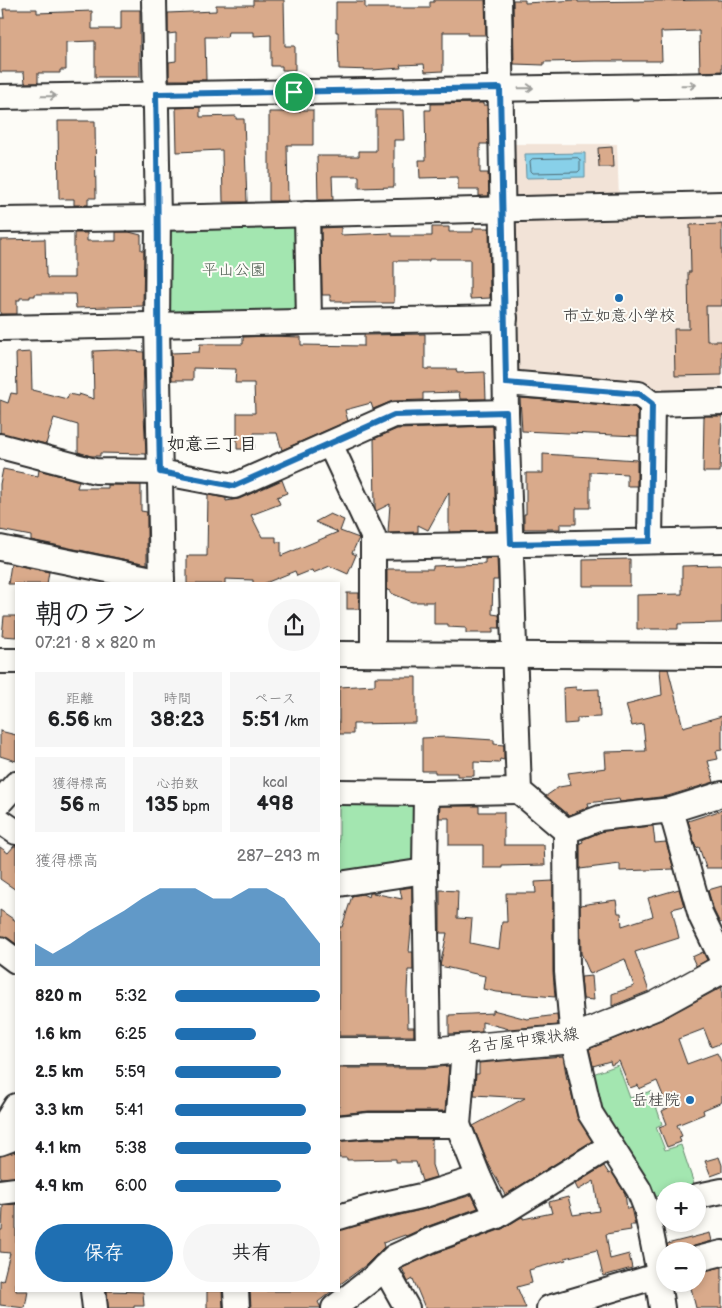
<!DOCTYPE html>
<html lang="ja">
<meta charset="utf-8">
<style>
:root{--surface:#fff;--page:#f6f6f6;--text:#202124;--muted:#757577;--accent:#1f6fb2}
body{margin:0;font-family:"Balsamiq Sans","Klee One",sans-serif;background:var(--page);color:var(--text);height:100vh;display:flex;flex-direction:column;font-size:19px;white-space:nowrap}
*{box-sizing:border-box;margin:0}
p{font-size:16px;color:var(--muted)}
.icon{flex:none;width:28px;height:28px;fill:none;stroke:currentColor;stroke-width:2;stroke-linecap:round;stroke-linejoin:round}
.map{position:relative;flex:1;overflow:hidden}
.sheet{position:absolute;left:15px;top:582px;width:325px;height:710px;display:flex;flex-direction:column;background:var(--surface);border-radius:0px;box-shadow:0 2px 8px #0003}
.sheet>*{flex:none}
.fabs{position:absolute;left:656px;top:1182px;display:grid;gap:10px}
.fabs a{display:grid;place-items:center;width:50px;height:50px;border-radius:50%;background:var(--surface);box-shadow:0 2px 8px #0003;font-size:25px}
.pin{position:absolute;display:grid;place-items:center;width:42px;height:42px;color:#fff;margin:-21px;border:2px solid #fff;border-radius:50%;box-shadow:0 1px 5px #0007}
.round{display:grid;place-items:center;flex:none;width:52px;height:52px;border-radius:26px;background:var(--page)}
.headline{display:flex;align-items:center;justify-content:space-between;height:85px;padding:0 20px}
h1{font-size:28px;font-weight:700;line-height:38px}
.metrics{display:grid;grid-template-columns:repeat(3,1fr);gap:8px;height:85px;padding:5px 20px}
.metrics div{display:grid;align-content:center;border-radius:0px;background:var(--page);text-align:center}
.metrics b{font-size:21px;font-weight:700}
.metrics small{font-size:14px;font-weight:400}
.metrics p{font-size:14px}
.chart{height:140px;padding:10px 20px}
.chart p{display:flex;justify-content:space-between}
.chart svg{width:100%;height:90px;margin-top:5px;fill:var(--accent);opacity:.7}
.primary-button{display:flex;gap:10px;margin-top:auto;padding:10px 20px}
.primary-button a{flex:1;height:58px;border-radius:30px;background:var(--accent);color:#fff;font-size:20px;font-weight:700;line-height:58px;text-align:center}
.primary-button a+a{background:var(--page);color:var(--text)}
ul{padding:0 20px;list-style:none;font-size:16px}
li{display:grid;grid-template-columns:80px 60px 1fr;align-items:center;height:38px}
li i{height:12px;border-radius:6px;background:var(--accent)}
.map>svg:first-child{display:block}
.built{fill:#f2e3d7}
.green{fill:#a3e6b0;stroke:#67886e}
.water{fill:#88d0e9;stroke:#638e9d}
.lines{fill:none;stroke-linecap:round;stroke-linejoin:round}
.shore{stroke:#506d77;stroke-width:1}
.building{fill:#d9aa8b;stroke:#2b2b2b}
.minor-casing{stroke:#2b2b2b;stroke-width:28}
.major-casing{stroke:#2b2b2b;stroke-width:31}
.minor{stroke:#fdfcf7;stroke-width:24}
.major{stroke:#fdfcf7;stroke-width:28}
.oneway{stroke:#9e9e9b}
.route-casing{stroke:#fff;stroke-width:10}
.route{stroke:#1f6fb2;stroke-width:6}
.poi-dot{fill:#1f6fb2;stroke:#fdfcf7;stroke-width:2}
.labels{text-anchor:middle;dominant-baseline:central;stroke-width:4;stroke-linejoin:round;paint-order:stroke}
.park-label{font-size:16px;fill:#495a4c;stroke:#fdfcf7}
.poi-label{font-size:16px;fill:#2b2b2b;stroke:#fdfcf7}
.street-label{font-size:16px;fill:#2b2b2b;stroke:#fdfcf7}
.neighbourhood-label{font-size:18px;font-weight:bold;fill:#2b2b2b;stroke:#fdfcf7}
</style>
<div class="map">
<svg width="722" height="1308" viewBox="0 0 722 1308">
<rect width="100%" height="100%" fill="#fdfcf7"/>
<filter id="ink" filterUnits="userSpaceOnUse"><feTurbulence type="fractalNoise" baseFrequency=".02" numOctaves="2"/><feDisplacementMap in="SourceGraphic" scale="10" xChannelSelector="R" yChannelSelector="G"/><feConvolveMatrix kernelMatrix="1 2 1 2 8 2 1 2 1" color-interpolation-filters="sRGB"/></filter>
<g filter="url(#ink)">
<g class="built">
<path d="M513,144H617L619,198L519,200L514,195Z"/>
<path d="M722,213V397L660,399L525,375L518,371L514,225L522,218Z"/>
</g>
<g class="green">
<path d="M297,223L299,315L173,318L165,312L164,231L172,225Z"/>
<path d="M339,799H416L421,862L339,880Z"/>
<path d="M618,1065L630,1098L651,1091L662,1124L656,1127L665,1150L681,1145L696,1190L665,1191V1195L654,1197L600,1110L590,1075Z"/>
</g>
<path class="water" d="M585,153V177L526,178L525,154Z"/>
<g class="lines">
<path class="shore" d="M578,158L580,160V170L578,172L533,173L531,171L530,161L532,159Z"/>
</g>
<g class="building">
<path d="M253,0H284L285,46H295V70H282V66H271V35L254,36V32H228L227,37H205L206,80H169V62L176,61V33L168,34V13L216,11V5H253Z"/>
<path d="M434,0H485L486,35H467V32H443V71L425,72L424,64L400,65L401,68L372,70L339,69L338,32H336V2H365V8H430V2H434Z"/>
<path d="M513,0H525V3L578,0V2L722,0V71L700,72L699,31L661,32L662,61H596L544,62V65L514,64Z"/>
<path d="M3,9H37V13L92,11V29H121V10H140V77H95V41L66,42V70H60V73H38V83H25L24,72H0V18H4Z"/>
<path d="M483,103V105H487L488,144H480V173H488L489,196H479V190H458V177L420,178L419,160H426L425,110H431V104Z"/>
<path d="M200,107V117L236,116V119H244L247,202H223L222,150L177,152L176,108Z"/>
<path d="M300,110H313V145H287L288,201H269V112H300Z"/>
<path d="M376,110H403L404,140H394V187L359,188V176H332L333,200H318L317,156H359V151H376Z"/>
<path d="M58,121H95L96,198H88V205H74V199H59Z"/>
<path d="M612,147L613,167H599L598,148Z"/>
<path d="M722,224V306H706L707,341H722V375L675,376L674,329H689L688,272H691L690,225Z"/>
<path d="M341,227V235L392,233V236H432V227H449V232H473V228H489L490,298L470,299V259H429V261H394V303H342V301H330V295H322L321,228Z"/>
<path d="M116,232H129L141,235V250H144L143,306L76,308L75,294H35V296H30V298H20V300H17V314H0V240L45,239L46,275H47V278H74V233H87V241H116Z"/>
<path d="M425,334V369H456L457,373L485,372L486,399H460L459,392L423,393V400L393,401L373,409L371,403L345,410L348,421L282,450L277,433H254V449H237V413H255L254,383H235L236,369L193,368V380H172L171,353L199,352L200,344H243V337L271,336L301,337V345L364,346V335Z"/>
<path d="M117,350L144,352L143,395L146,454L100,453V456H91L78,452V425L54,418L46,444L0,433V400L8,403L11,393L17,394L16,353L31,352L32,390L67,399L69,394L78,396L79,394L94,399L93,351Z"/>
<path d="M520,398L634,407L638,411V436L522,431Z"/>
<path d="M704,416H722L720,472H703Z"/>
<path d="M493,426L496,531L449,532V492L428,530L418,525V532L388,533L390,504L376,511L375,509L374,439L397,429Z"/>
<path d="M543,454L637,460V486H627V474L590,472V508H576V524H560V529H524V514H526V473H543Z"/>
<path d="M3,469L38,476L39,470L79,481L77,488H108V485H141V511L147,512V564L31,540V536L0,530V484Z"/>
<path d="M282,480L287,493L277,497L280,504L251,515L262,537H276V542H281V556L338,532L315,522L330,514L344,520L340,531L359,538L352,553L356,555L348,574L330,566L313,573L312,570L297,576L295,571L263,584H253V580L225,579V584H187V556H207L208,495L226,498V501L239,499Z"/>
<path d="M497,558L498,580H493L492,614L499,615L500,628H493V633H466V628L448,627V624H434V602H412L391,593V591L387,590V569H433V566L485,564V559Z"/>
<path d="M630,559V586H583V560Z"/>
<path d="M11,564L49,572L47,584H8Z"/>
<path d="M722,565V623L678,624V629H637V595L682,594V566Z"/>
<rect x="347" y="593" width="12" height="16"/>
<path d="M4,616H16V637L2,636Z"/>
<path d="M660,669H668L683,727L722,716V750L716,751L718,759L708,761L714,782L668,796L620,802L619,799L588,803L589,807L569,815L546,796L559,787L571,785L568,773L606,768L605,752L646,751L643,724L632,726L626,705L634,703L633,702L662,695Z"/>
<path d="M375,677H416V723L353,724V734H339V687L375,685Z"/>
<path d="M576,687V690L599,689L600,717L577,718V723L564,724L563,688Z"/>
<path d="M0,731L16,735V761L0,756Z"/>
<path d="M446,737L494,740V744L504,745V760L500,759L499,763L474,762V776H457V773H435V771H422V738Z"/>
<path d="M440,806H479V812H504V845H544L545,865L502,866V868H483V845H449V818H439Z"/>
<path d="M722,810V868H706L699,847L696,848L688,821Z"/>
<path d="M653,826L655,843L666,842L674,869L620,871V864L580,869V843L583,842L582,840L603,831Z"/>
<path d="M14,846H16V890L0,879V847L8,853Z"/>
<path d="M553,881V972L555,997L497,992L483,989L485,976L440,966L447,933H440V890L458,891L457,918L472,919L470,943L499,949L502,922H507L506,893H536L535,882Z"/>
<path d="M722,886V922L720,923L714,911L708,890Z"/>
<path d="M412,887V920L409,952H413V970H408L407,992L408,1027H414V1036H339V927H342L352,896L362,894L369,897L370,893H373L402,899L400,889Z"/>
<path d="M679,889L684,906L672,909L679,938L635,952L649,991L612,1006V994L634,986L625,959L590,974L581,953L580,905L616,900L618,913H621L622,926L653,916L648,898Z"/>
<path d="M0,910L16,921V944L8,938L0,936Z"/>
<path d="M703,952L707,960L696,966L692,957Z"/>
<path d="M592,976L594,1000L583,999L581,977Z"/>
<path d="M722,987V1043L711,1047L704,1029L678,1039L687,1064L717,1053L722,1063V1102L703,1110L704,1114L677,1125L682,1136L679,1137L681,1142L667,1147L659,1127L667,1124L662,1111L668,1108L657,1081L639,1089L638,1085L630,1088L619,1061L611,1065L610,1061L593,1066L589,1049L661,1020Z"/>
<path d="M493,1010L527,1019L557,1015L558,1025L509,1029L482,1022V1032L449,1034V1015L493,1013Z"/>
<path d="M563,1056L567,1080L568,1078L577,1116L592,1141L505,1195L486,1159L473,1126L525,1098L474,1095L476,1074H479V1063Z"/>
<path d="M449,1066L445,1111H369L339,1114V1068H428Z"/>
<path d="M370,1139H432V1165L436,1177L422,1181L416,1162H396V1159L347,1160V1158H339V1141Z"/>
<path d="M16,1152V1177L0,1178V1156Z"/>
<path d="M719,1157L722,1165V1172L711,1176L705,1161Z"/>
<path d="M604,1166L609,1174L612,1172L625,1193L627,1209L631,1208L635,1225H630L631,1230L606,1234L610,1259L629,1254L632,1268L603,1276L597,1250L565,1258L566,1260L529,1270L532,1283L517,1287L526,1308H425L413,1279L408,1282L402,1268L436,1253L502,1229L520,1218L523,1217V1219L552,1213L549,1202L568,1197L573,1215L599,1211L594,1181L578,1190L575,1184Z"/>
<path d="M472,1195L478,1208L426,1227L406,1236L405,1235L383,1243L384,1247L366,1265L339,1285V1230L425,1209Z"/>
<path d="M16,1204V1291H28L25,1308L0,1305V1280L3,1281L10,1253L0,1252V1230H2L3,1205Z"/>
<path d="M710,1233L712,1241L694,1246L687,1251H669L667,1244Z"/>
<path d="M722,1267V1308H696L690,1284H698V1272Z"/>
<path d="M107,1291L143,1292L144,1306H134V1308H108Z"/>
<path d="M207,1291H222L223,1308H207Z"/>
<path d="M250,1291H332L318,1302L321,1308H251Z"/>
</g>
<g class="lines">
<g class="minor-casing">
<g id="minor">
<path d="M154,0L158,218L157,325L162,584"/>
<path d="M499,0L506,412L519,791L566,831L567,972L573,1039L590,1113L639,1190L646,1208L658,1268L657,1276L662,1308"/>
<path d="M0,97L722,85"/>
<path d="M307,214L309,321"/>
<path d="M0,220L158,218L722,204"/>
<path d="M0,328L505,318"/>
<path d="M506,383L639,394L652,404L722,402"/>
<path d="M330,444L373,536V654"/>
<path d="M0,446L95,471L160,472L234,486L394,415L506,412"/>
<path d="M650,541L652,404"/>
<path d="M373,547L722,540"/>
<path d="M0,548L162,581"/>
<path d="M339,654L722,656"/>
<path d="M0,661H16"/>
<path d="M339,792L426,793L519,791"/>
<path d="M426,793L425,871L428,1052"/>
<path d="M0,802L16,784"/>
<path d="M671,810L701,916L722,959"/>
<path d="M0,821L16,832"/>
<path d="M566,831L600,818L671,810L722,794"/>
<path d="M339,884L425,871"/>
<path d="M0,949L16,961"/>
<path d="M458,1125L464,1049"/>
<path d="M339,1128L369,1125H458L479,1178L497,1216"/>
<path d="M0,1132L16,1106"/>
<path d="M0,1192L16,1190"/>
<path d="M698,1196L722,1191"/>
<path d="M339,1217L376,1206L421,1196L479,1178"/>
<path d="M698,1259L722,1253"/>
<path d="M384,1267L407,1308"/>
<path d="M93,1291L95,1308"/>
<path d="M236,1291L237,1308"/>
<path d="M334,1308L373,1278L394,1257L431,1240L497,1216L610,1146"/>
<path d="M549,1308L657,1276"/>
</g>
</g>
<g class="major-casing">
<g id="major">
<path d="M339,1052H428L573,1039L655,1006L722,969"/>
<path d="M0,1141L16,1135"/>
</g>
</g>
<use href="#minor" class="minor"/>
<use href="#major" class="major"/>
</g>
<defs><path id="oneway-shaft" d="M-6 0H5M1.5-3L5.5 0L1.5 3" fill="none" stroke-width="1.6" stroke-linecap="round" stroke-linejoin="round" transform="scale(1.25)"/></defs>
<g class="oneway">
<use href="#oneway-shaft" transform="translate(689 85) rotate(-1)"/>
<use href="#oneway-shaft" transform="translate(526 88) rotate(-1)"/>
<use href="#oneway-shaft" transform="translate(49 96) rotate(-1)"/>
</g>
</g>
<g class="lines" filter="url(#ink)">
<g class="route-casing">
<path id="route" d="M500,88L506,383L639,394L652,404L650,541L511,544L506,412L394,415L234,486L160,472C157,346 159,220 156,94Z"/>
</g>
<use href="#route" class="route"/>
</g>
<g class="poi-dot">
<circle cx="619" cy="298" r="5"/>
<circle cx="690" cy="1100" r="5"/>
</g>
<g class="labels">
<g class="park-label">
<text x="234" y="270">平山公園</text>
</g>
<g class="poi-label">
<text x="619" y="316">市立如意小学校</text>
<text x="680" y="1100" text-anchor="end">岳桂院</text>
</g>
<g class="street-label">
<text transform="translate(523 1041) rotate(-7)">名古屋中環状線</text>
</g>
<g class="neighbourhood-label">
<text x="212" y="444">如意三丁目</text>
</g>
</g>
</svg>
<div class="fabs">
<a>+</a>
<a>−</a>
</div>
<div class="pin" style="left:294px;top:92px;background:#1e9e55"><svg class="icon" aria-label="arrive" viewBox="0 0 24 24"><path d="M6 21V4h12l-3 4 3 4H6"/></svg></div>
<section class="sheet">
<div class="headline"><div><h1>朝のラン</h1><p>07:21 · 8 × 820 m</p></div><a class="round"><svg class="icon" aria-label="share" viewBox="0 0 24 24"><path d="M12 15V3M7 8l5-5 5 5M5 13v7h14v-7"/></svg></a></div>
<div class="metrics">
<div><p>距離</p><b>6.56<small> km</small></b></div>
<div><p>時間</p><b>38:23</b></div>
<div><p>ペース</p><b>5:51<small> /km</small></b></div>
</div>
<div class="metrics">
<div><p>獲得標高</p><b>56<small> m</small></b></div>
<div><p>心拍数</p><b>135<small> bpm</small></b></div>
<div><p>kcal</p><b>498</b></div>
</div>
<div class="chart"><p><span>獲得標高</span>287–293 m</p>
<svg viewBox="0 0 160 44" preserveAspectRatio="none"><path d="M0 44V33L10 38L20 33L30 27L40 22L50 17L60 11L70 6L80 6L90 6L100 11L110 11L120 6L130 6L140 11L150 22L160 33V44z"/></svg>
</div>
<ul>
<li><b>820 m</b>5:32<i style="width:100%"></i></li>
<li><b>1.6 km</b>6:25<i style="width:56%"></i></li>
<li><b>2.5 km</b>5:59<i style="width:73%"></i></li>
<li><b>3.3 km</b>5:41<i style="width:90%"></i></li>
<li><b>4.1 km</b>5:38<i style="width:94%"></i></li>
<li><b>4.9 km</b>6:00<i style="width:73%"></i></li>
</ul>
<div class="primary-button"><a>保存</a><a>共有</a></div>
</section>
</div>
